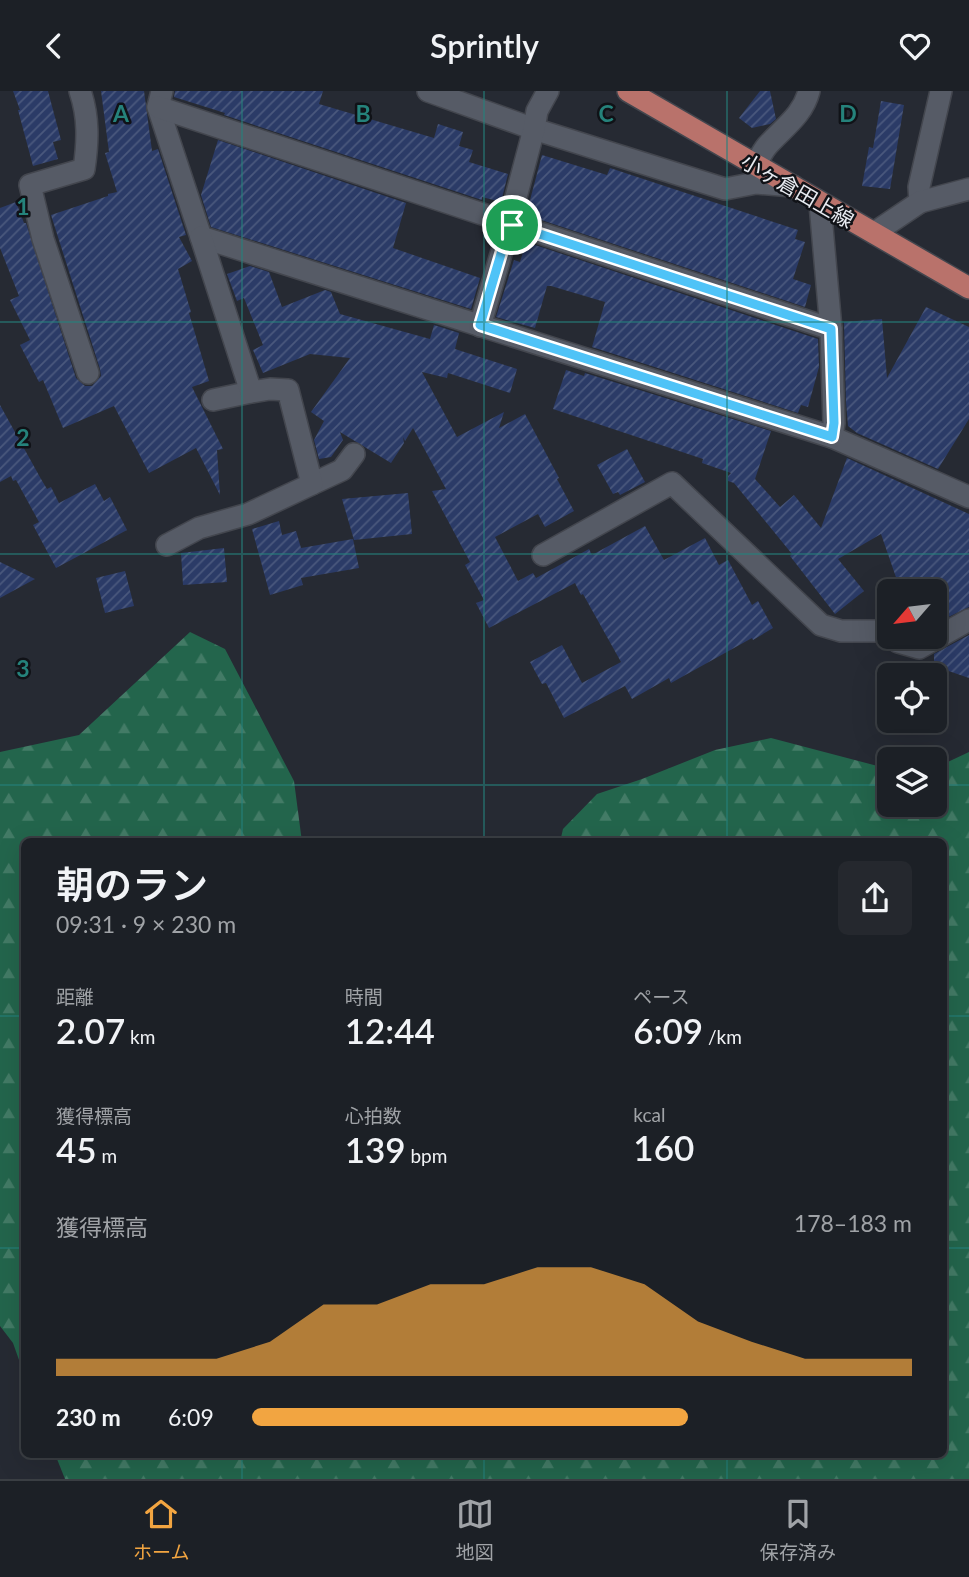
<!DOCTYPE html>
<html lang="ja">
<meta charset="utf-8">
<style>
:root{--surface:#1c2026;--page:#25282e;--text:#f1f3f6;--muted:#a0a3a7;--line:#3a3e43;--accent:#f2a541}
body{margin:0;font-family:Lato,"Noto Sans JP",sans-serif;background:var(--page);color:var(--text);height:100vh;display:flex;flex-direction:column;font-size:26px;white-space:nowrap}
*{box-sizing:border-box;margin:0}
p{font-size:23px;color:var(--muted)}
.icon{flex:none;width:38px;height:38px;fill:none;stroke:currentColor;stroke-width:2;stroke-linecap:round;stroke-linejoin:round}
.map{position:relative;flex:1;overflow:hidden}
.details{position:absolute;left:21px;top:747px;width:926px;height:620px;display:flex;flex-direction:column;background:var(--surface);border-radius:10px;box-shadow:0 7px 28px #0002,0 0 0 2px var(--line)}
.details>*{flex:none}
.needle{width:46px;rotate:242deg}
.controls{position:absolute;left:877px;top:488px;display:grid;gap:14px}
.controls a{display:grid;place-items:center;width:70px;height:70px;border-radius:10px;background:var(--surface);box-shadow:0 7px 28px #0002,0 0 0 2px var(--line);font-size:35px}
.pin{position:absolute;display:grid;place-items:center;width:60px;height:60px;color:#fff;margin:-30px;border:4px solid #fff;border-radius:50%;box-shadow:0 2px 7px #0007}
.round{display:grid;place-items:center;flex:none;width:74px;height:74px;border-radius:10px;background:var(--page)}
.headline{display:flex;align-items:center;justify-content:space-between;height:119px;padding:0 35px}
h1{font-size:38px;font-weight:600;line-height:52px}
.metrics{display:grid;grid-template-columns:repeat(3,1fr);gap:10px;height:119px;padding:7px 35px}
.metrics div{display:grid;align-content:center}
.metrics b{font-size:35px;font-weight:600}
.metrics small{font-size:19px;font-weight:400}
.metrics p{font-size:19px}
.chart{height:196px;padding:14px 35px}
.chart p{display:flex;justify-content:space-between}
.chart svg{width:100%;height:126px;margin-top:7px;fill:var(--accent);opacity:.7}
ul{padding:0 35px;list-style:none;font-size:23px}
li{display:grid;grid-template-columns:112px 84px 1fr;align-items:center;height:52px}
li i{height:18px;border-radius:9px;background:var(--accent)}
header{display:flex;justify-content:space-between;align-items:center;height:91px;padding:0 35px;background:var(--surface);font-size:32px;font-weight:600}
.tab-bar{display:flex;justify-content:space-around;align-items:center;height:98px;border-top:2px solid var(--line);background:var(--surface);font-size:19px;color:var(--muted)}
.tab-bar a{display:grid;justify-items:center;gap:4px}
.tab-bar .on{color:var(--accent)}
.map>svg:first-child{display:block}
.forest{fill:url(#forest-firs)}
.building{fill:url(#building-hatch)}
.lines{fill:none;stroke-linecap:round;stroke-linejoin:round}
.minor-casing{stroke:#43464e;stroke-width:24}
.major-casing{stroke:#43464e;stroke-width:24}
.minor{stroke:#565b66;stroke-width:21}
.major{stroke:#b9726b;stroke-width:21}
.route-casing{stroke:#fff;stroke-width:14}
.route{stroke:#4fc3f7;stroke-width:9}
.grid{fill:none;stroke:#25827b;stroke-width:2;stroke-opacity:0.55}
.labels{text-anchor:middle;dominant-baseline:central;stroke-width:5;stroke-linejoin:round;paint-order:stroke}
.street-label{font-size:21px;fill:#e8ebf1;stroke:#101217}
.grid-label{font-size:23px;text-anchor:middle;font-weight:bold;fill:#25827b;stroke:#101217;stroke-width:5;stroke-linejoin:round;paint-order:stroke}
</style>
<header><svg class="icon" aria-label="back" viewBox="0 0 24 24"><path d="M15 5l-7 7 7 7"/></svg>Sprintly<svg class="icon" aria-label="heart" viewBox="0 0 24 24"><path d="M12 20l-8-8c-3-5 5-10 8-4 3-6 11-1 8 4z"/></svg></header>
<div class="map">
<svg width="969" height="1388" viewBox="0 0 969 1388">
<defs>
<pattern id="forest-firs" width="22" height="20" patternUnits="userSpaceOnUse" patternTransform="scale(1.75)"><rect width="22" height="20" fill="#23654c"/><path d="M5 1l3.5 6h-7zM16 11l3.5 6h-7z" fill="#437b66"/></pattern>
<pattern id="building-hatch" width="6" height="6" patternUnits="userSpaceOnUse" patternTransform="scale(1.75)"><rect width="6" height="6" fill="#2b3b67"/><path d="M-1 1l2-2M0 6l6-6M5 7l2-2" fill="none" stroke="#4a587d"/></pattern>
</defs>
<rect width="100%" height="100%" fill="#262a33"/>
<g class="forest">
<path d="M190,541L225,558L294,690L302,751H24V1283L13,1252L0,1235V661L79,644Z"/>
<path d="M771,647L889,678V714H934L935,677L969,661V1388H65L55,1363H943V751H560L563,738L597,703L642,688L715,659Z"/>
</g>
<g class="building">
<path d="M13,0H48L61,49L53,51L58,68L33,75L18,19H20Z"/>
<path d="M101,0H144L152,60L158,58L186,144L179,146L192,170L178,178L191,221L189,222L209,290L192,296L223,358L217,359L220,404L196,357L149,382L114,315L63,337L43,289L39,291L20,254L30,249L10,209L19,205L0,157V117L16,111L24,132H26L76,287L85,295H92L101,285L100,278L51,124L108,105V103L117,101L105,62L109,61Z"/>
<path d="M175,0H323L319,13L434,47L438,33L463,41L459,55L473,59L469,71L508,83L501,111L482,106V109L224,24L225,22L174,6Z"/>
<path d="M760,0H770L776,28L770,33L752,37L739,27Z"/>
<path d="M881,10L904,14L890,98L862,95L869,56L873,57Z"/>
<path d="M218,49L406,112L393,157L480,187L471,218L211,136L201,104Z"/>
<path d="M542,64L607,84L610,77L798,139L795,148L805,151L793,188L811,194L805,216L526,124Z"/>
<path d="M526,151L818,248L819,276L808,316L801,314L798,322L592,256L605,211L551,195H547L535,237L496,226L514,169L520,171Z"/>
<path d="M250,175L269,181L282,216L325,199L331,201L340,223L430,248L434,234L459,242L455,258L517,278L510,302L448,282L447,287L422,281L457,346L504,321L499,337L525,323L559,387L557,388L574,420L545,436L538,423L495,446L518,490L533,482L536,487L589,458L592,464L645,435L664,469L705,447L719,474L728,469L752,514L758,510L773,537L753,549L752,547L671,592L669,587L632,608L625,595L564,627L546,592L542,593L530,571L562,554L582,592L621,571L583,503L581,504L575,492L489,537L476,512L484,509L465,474L470,471L432,400L446,398L413,337L405,350L403,346L404,352L391,372L340,341L343,349L331,366L319,368L314,349L324,330L311,321L350,267L310,263L263,282L253,259L263,254L244,207L237,210L227,183Z"/>
<path d="M926,216L969,236V328L938,378L857,342L848,335L846,311L844,231L882,228L887,287Z"/>
<path d="M566,279L584,285L585,282L771,340L755,388L780,416L794,404L821,437L847,367L969,423V516L934,533V490L916,496L915,490L899,495L881,443L838,468L864,500L835,523L790,465L792,463L734,392L728,390V385L731,382L702,372L703,368L553,318Z"/>
<path d="M0,314L41,388L47,398L51,396L59,412L95,393L104,410L110,406L127,439L56,477L33,434L39,431L16,389L13,390L11,385L0,391Z"/>
<path d="M627,358L645,391L620,404L618,401L613,403L597,374Z"/>
<path d="M408,402L412,443L354,449L342,408Z"/>
<path d="M279,430L282,444L296,440L301,457L353,448L359,477L301,487L303,494L270,504L252,438Z"/>
<path d="M224,457L227,491L183,494L181,462Z"/>
<path d="M0,471L35,488L0,507Z"/>
<path d="M125,480L134,515L105,522L96,487Z"/>
<path d="M969,544V587L934,575V563Z"/>
</g>
<g class="lines">
<g class="minor-casing">
<g id="minor">
<path d="M80,0C89,26 88,51 84,78L30,94L43,148L88,282"/>
<path d="M162,0L158,16L201,146L832,346L969,406"/>
<path d="M428,0L534,38L725,98L756,92L793,95"/>
<path d="M158,16L831,238"/>
<path d="M755,75C759,68 762,61 767,55C783,37 803,24 809,0"/>
<path d="M920,111L919,96L941,0"/>
<path d="M820,113L831,238L834,332L832,346"/>
<path d="M874,142L920,111L969,98"/>
<path d="M480,235L506,146L512,134V121L534,38L537,20L548,0"/>
<path d="M213,309L251,301"/>
<path d="M312,393L342,379L354,363"/>
<path d="M167,454L199,437L248,423L312,393L288,299L270,298L251,301L201,146"/>
<path d="M543,464L672,392L821,534L841,540H887L889,543"/>
<path d="M893,546L898,551L919,557L969,529"/>
</g>
</g>
<g class="major-casing">
<path id="major" d="M628,0L969,197"/>
</g>
<use href="#minor" class="minor"/>
<use href="#major" class="major"/>
</g>
<g class="lines">
<g class="route-casing">
<path id="route" d="M512,134L831,238L834,332L832,346L480,234L506,146Z"/>
</g>
<use href="#route" class="route"/>
</g>
<path class="grid" d="M242,0V751M484,0V751M727,0V751M0,231H969M0,463H969M0,694H889M934,694H969M0,925H24M943,925H969M0,1157H24M943,1157H969M242,1363V1388M484,1363V1388M727,1363V1388"/>
<g class="labels">
<g class="street-label">
<text transform="translate(798 99) rotate(30)">小ヶ倉田上線</text>
</g>
</g>
<g class="grid-label">
<text x="121" y="31">A</text>
<text x="363" y="31">B</text>
<text x="606" y="31">C</text>
<text x="848" y="31">D</text>
<text x="23" y="124">1</text>
<text x="23" y="355">2</text>
<text x="23" y="586">3</text>
</g>
</svg>
<div class="controls">
<a><svg class="needle" viewBox="-14 -14 28 28"><path d="M0-13l5 13h-10z" fill="#e53935"/><path d="M0 13l5-13h-10z" fill="#a0a3a7"/></svg></a>
<a><svg class="icon" aria-label="locate" viewBox="0 0 24 24"><circle cx="12" cy="12" r="6"/><path d="M12 2v4M12 18v4M2 12h4M18 12h4"/></svg></a>
<a><svg class="icon" aria-label="layers" viewBox="0 0 24 24"><path d="M12 4l9 5-9 5-9-5zM3 14l9 5 9-5"/></svg></a>
</div>
<div class="pin" style="left:512px;top:134px;background:#1e9e55"><svg class="icon" aria-label="arrive" viewBox="0 0 24 24"><path d="M6 21V4h12l-3 4 3 4H6"/></svg></div>
<section class="details">
<div class="headline"><div><h1>朝のラン</h1><p>09:31 · 9 × 230 m</p></div><a class="round"><svg class="icon" aria-label="share" viewBox="0 0 24 24"><path d="M12 15V3M7 8l5-5 5 5M5 13v7h14v-7"/></svg></a></div>
<div class="metrics">
<div><p>距離</p><b>2.07<small> km</small></b></div>
<div><p>時間</p><b>12:44</b></div>
<div><p>ペース</p><b>6:09<small> /km</small></b></div>
</div>
<div class="metrics">
<div><p>獲得標高</p><b>45<small> m</small></b></div>
<div><p>心拍数</p><b>139<small> bpm</small></b></div>
<div><p>kcal</p><b>160</b></div>
</div>
<div class="chart"><p><span>獲得標高</span>178–183 m</p>
<svg viewBox="0 0 160 44" preserveAspectRatio="none"><path d="M0 44V38L10 38L20 38L30 38L40 32L50 19L60 19L70 12L80 12L90 6L100 6L110 12L120 25L130 32L140 38L150 38L160 38V44z"/></svg>
</div>
<ul>
<li><b>230 m</b>6:09<i style="width:66%"></i></li>
</ul>
</section>
</div>
<nav class="tab-bar">
<a class="on"><svg class="icon" aria-label="home" viewBox="0 0 24 24"><path d="M3 11l9-7 9 7M6 9v11h12V9"/></svg>ホーム</a>
<a><svg class="icon" aria-label="map" viewBox="0 0 24 24"><path d="M3 6l6-2 6 2 6-2v14l-6 2-6-2-6 2zM9 4v14M15 6v14"/></svg>地図</a>
<a><svg class="icon" aria-label="saved" viewBox="0 0 24 24"><path d="M7 4h10v16l-5-4-5 4z"/></svg>保存済み</a>
</nav>
